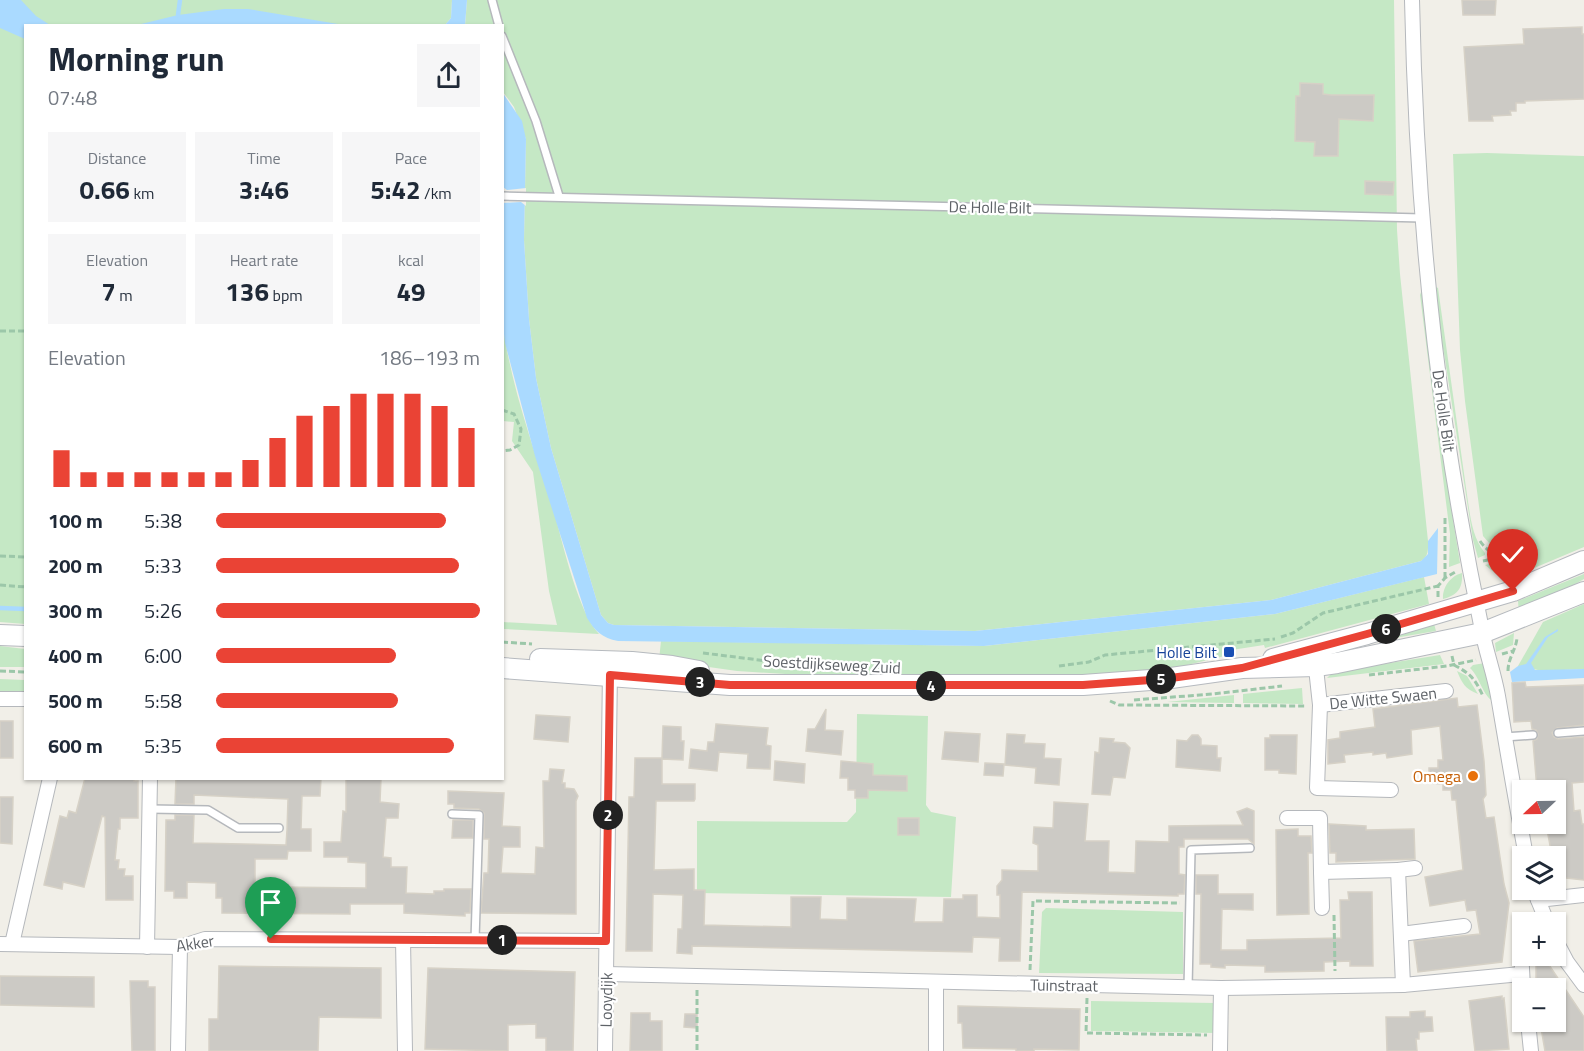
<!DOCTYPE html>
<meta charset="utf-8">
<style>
:root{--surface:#fff;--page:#f6f6f7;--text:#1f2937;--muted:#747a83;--accent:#ea4335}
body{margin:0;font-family:"Titillium Web",sans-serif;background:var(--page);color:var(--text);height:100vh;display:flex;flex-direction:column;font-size:22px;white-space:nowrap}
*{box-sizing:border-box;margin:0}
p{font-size:20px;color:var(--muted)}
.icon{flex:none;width:33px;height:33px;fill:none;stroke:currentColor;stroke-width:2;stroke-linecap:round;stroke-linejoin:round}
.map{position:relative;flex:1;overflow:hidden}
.sheet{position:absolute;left:24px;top:24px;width:480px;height:756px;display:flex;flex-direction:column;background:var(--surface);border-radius:0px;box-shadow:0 2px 4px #0004}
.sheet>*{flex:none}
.needle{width:39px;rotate:248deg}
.controls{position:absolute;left:1512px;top:780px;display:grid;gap:12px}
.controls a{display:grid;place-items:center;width:54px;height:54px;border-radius:0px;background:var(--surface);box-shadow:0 2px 4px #0004;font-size:30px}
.pin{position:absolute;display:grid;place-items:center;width:51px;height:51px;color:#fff;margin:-62px -26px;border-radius:50% 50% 50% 0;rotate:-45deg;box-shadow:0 0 6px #0007}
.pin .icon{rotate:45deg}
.km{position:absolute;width:30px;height:30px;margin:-15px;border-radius:50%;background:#222;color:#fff;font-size:16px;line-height:30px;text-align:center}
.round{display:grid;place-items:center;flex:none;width:63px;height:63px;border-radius:0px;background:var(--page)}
.summary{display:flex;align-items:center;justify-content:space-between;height:102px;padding:0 24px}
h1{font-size:33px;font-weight:700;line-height:45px}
.figures{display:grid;grid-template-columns:repeat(3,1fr);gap:9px;height:102px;padding:6px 24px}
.figures div{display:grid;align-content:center;border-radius:0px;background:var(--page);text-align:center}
.figures b{font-size:26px;font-weight:700}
.figures small{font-size:16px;font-weight:400}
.figures p{font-size:16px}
.chart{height:168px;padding:12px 24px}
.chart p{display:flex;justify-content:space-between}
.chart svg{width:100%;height:108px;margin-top:6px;stroke:var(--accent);stroke-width:6}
ul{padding:0 24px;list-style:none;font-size:20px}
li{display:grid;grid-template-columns:96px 72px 1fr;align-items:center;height:45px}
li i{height:15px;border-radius:8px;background:var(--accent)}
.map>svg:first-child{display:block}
.green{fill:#c5e8c5}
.water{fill:#aadaff}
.pier{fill:#f1efe8}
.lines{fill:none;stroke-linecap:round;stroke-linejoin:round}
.stream{stroke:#aadaff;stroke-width:4.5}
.building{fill:#cccac5;stroke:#d6d1c6;stroke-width:1.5}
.lane-casing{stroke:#b5b8bc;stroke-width:10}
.street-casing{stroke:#b5b8bc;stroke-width:16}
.secondary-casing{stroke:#b6babf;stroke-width:22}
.path{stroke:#9cc7a9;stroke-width:3;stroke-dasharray:6 3;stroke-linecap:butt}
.lane{stroke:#fff;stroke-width:7}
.street{stroke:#fff;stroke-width:14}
.secondary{stroke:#fff;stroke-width:20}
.route-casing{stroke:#fff;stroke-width:12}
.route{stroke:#ea4335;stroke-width:8}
.transit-dot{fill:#1a4fb4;stroke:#fff;stroke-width:2}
.food-dot{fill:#e8710a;stroke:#fff;stroke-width:2}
.labels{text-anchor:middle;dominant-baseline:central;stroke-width:4.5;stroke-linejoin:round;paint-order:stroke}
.street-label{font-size:16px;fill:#5f6368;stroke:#fff}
.transit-label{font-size:16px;fill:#164399;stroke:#fff;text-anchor:end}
.food-label{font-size:16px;fill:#c56008;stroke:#fff;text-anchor:end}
</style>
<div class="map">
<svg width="1584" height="1051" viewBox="0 0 1584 1051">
<rect width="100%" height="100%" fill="#f1efe8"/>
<g class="green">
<path d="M0,0H452L451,18L445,25L26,26L25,624L0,622Z"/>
<path d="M467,0H1394L1397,230L1400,274L1428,541C1428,549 1429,556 1421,561L1271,600L975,631L614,625L608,623L601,615L551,448L536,378L529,319L524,240L526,139L514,107L503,92L502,26H465Z"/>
<path d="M1487,153L1584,156V547L1515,576L1510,562L1498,553L1483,536L1465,401L1460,350L1453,154Z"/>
<path d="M1423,287L1436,413L1460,563L1449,567L1450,534L1420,295Z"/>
<path d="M1436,287L1438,288L1468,502C1471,521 1473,538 1485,553V555L1478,558L1473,540L1444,353L1440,336Z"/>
<path d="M502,316C509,385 536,453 556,519C564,549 579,613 599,634L503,629V622L557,625L549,591L533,472L512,441L514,422L503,421Z"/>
<path d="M1496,562L1501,563L1506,568L1507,576L1495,573L1485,565Z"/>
<path d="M1462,573C1463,589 1457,595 1443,599C1442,588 1450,576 1462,573Z"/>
<path d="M1584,574V579L1549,599L1519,613L1518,601Z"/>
<path d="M1424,577L1429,604L1265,648L1264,645L1225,651V656L1166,670L1099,675L1033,677L817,676L737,671L659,660L661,641L984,646L1275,614Z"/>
<path d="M1584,604V669L1543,671L1518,666L1543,622Z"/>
<path d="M1433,620L1436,631L1359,644L1335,655L1332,653Z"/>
<path d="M1514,633L1513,645L1496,652L1495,643Z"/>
<path d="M0,646L25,649V667H0Z"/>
<path d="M1440,655L1444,664L1327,678L1333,672Z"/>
<path d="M1485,663L1494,702C1482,695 1481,679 1470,668L1473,665Z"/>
<path d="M1457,671L1467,676L1478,694C1465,689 1462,683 1457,671Z"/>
<path d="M0,679L25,680V695H0Z"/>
<path d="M1302,688L1303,704L1243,703V694Z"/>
<path d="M1234,695V703L1167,702Z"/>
<path d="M857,714L928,716L926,805L931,812L956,817L951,897L697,893V821L847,822L856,812Z"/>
<path d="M1046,908L1183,912V974L1039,973L1042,912Z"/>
<path d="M1091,1001L1215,1003V1033L1091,1031Z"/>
</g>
<g class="water">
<path d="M0,0H21L36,16L50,25L26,26L25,39L0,28Z"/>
<path d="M452,0H467L465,25H445L451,18Z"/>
<path d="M224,9H248L344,25H137L178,15Z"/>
<path d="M502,92L522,121L526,139L524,240L529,319L536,378L551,448L601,615L608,623L614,625L975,631L1271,600L1421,561L1428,554V541L1438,528L1437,574L1275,614L984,646L618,641C602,638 595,631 587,618L535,456L505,343L502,316L504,158Z"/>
<path d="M1558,629V631L1548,637L1531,663L1535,670L1584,669V678L1512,682L1510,672L1518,666L1526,664L1545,637Z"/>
</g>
<path class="pier" d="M503,187L507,190L526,188V206L521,202L503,203Z"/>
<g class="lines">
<g class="stream">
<path d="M178,15L180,0"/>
<path d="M0,608L26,609"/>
</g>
</g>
<g class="building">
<path d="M1462,0H1496L1495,15H1463Z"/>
<path d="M1582,27V34H1584V99L1525,101V103H1516V111H1510L1511,115L1492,116L1493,121H1469L1464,47L1524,44L1523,29Z"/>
<path d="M1300,83L1323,84V94L1331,95H1374L1373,121L1339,119L1338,156H1314L1315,142L1295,141L1296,96H1300Z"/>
<path d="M1365,181L1394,182L1393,195L1365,194Z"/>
<path d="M1525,682L1526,687L1584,685V725L1557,728L1552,733L1554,737L1558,739L1584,737V782L1572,783L1574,811L1580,810L1582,824H1584V880L1557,877L1556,856H1552L1546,824H1556V790H1537L1533,741L1537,739L1538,734L1536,730L1532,729L1531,721L1514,722L1512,683Z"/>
<path d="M1457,698L1458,707L1477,705L1484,761L1486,795L1483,799L1486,818L1494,817L1504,884L1509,903L1502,962L1418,972L1414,941L1480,934L1476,910L1467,911L1465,900L1430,906L1425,877L1463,870L1456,800H1452L1451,790H1443V784L1429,783V768H1438V760H1443L1440,726L1411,730L1412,754L1387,758L1386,753L1373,755V752L1344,755L1345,762L1328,764V740L1340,738V732L1375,727L1373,709Z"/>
<path d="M826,709L825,730L843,731L841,755L806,751L808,729H815Z"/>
<path d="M536,715L570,717L568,742L534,739Z"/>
<rect x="0" y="721" width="13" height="37"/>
<path d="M716,724L768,728L766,745L771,746L770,769L747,768L748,754L719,752L717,771L689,768L691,749L707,751L708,742H714Z"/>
<path d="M663,726L681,727V741H684L683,760L662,759V784H695V799L694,801H656L654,870L694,869V890H705L704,925L791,927V897H821L820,919L847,920V898L916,899L914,922H943L944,899H963V895H977V917L1000,918V895H997V886L1002,880V870L1038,871V845L1033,843L1034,827L1053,828L1054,802L1088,804L1085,841H1109L1108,872L1135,873L1136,841L1169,842V826L1243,825L1237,812L1247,808L1254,811V844L1248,839H1184V847H1179V874L1185,875L1184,894H1178V896L1022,892L1020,961H999L1000,938L973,937L972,952L692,946V954L677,953L678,929H682L683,895L653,894L652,951H626L629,797H634L635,758H662Z"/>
<path d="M945,732L980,734L978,762L942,759Z"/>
<path d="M1007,734L1025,735L1024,743L1045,744L1044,758L1061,759L1059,785L1035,783L1036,768L1005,765Z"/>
<path d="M1192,735H1198L1201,739V745L1217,746V758H1221L1220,771L1176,767L1177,740L1187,741Z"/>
<path d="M1270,735H1297L1296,774L1279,773V770H1265V738H1270Z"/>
<path d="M1100,738L1114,739L1113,742L1125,743L1130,748L1125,778L1113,777L1110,795L1092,794L1095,752L1099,753Z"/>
<path d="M775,761L805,764L804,783L774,780Z"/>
<path d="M841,761L873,764V775L907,776V791L868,790V798H855V790H848V778H840Z"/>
<path d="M985,763L1004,764L1003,776L984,775Z"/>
<path d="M550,769L564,770L562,783H565V788L574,789L578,796L576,801V914L481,913L484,873H488L489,839H484V813L479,809L454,808V804H448V791L504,793L502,826L520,827V847H503L501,873L535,874L536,847L544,848L543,781H549Z"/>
<path d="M85,778H134V781H138V818H120V829H118L115,860H119L118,869H125L124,876H133V900H106L105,817L102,816L84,887L63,882L62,889L44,885L60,816L67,818L69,811L76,813Z"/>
<path d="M176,778H321L320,796H302L301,829H311V851H288L287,859H255V890H278V887L366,888V863L348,862V857H324V842H341L343,811L346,812V778H381L380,802L399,804L398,818H386L383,857L391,858V867H407L406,893L434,894V891H444V889H471L470,913H465V916L404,913V904H350V914L222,913V898H216V883L187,882V898H174V891H165L166,820H175V815H194L193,843L286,845L287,830L288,799L194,795V804H175Z"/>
<path d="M0,797H13L12,844L0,843Z"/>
<rect x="898" y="818" width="21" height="17"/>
<path d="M453,820H473V838H452Z"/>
<path d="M1329,824L1366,826V830L1414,829L1415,859L1336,862V853H1330Z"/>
<path d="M1298,829V836H1311L1312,853H1308L1309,914L1277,915L1276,830Z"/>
<path d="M1196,875H1218V894H1253V910L1222,909L1221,950H1247V940L1341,938L1340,900H1349L1348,892H1372L1373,966H1350V961L1324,962V971L1265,972V966L1225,965V968L1211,967V964H1200L1201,894H1196Z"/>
<path d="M1545,959L1584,1017V1051H1545L1540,1022H1556V988H1536V964Z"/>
<path d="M219,966L381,968V1018L319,1017L318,1051H209V1019H218Z"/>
<path d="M428,968L575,972L573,1051H546V1038H536V1024L508,1025V1051L425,1049Z"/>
<path d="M0,976L94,977V1007L0,1005Z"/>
<path d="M130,981H148V987H155V1051H132Z"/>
<path d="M1502,996V999L1504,998L1509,1049L1475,1051L1469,1001Z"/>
<path d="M958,1006L1080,1009L1079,1050L1034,1049V1051H1016V1049L963,1048L962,1023H958Z"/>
<path d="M1425,1011V1017H1432L1433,1031L1419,1032V1039H1416L1417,1051H1387L1386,1017H1410V1012Z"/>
<path d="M631,1013H650V1021H662V1051H630Z"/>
<path d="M685,1014H697V1028L684,1027Z"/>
</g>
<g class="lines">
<g class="lane-casing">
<g id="lane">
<path d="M492,0L499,26"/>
<path d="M502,36L536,121L559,196"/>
<path d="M502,196L1422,218"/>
<path d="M1558,733L1584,731"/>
<path d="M1504,737L1533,735"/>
<path d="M150,809L208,810L238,828H279"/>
<path d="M452,814L479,815L475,940"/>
<path d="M1188,988L1191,850L1250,848"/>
</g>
</g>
<g class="street-casing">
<g id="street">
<path d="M1412,0C1415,144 1425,287 1446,429C1456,496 1468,563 1482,630C1486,652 1494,673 1498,696C1507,749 1516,803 1526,856"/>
<path d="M1315,659L1320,705L1317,788L1391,790"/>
<path d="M0,699H26"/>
<path d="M1320,705L1446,691"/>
<path d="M1287,818H1320L1321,872L1398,870L1403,985"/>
<path d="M1398,870L1415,868"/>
<path d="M1321,872L1322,908"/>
<path d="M1534,890L1547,922"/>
<path d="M1538,900L1584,895"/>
<path d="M1401,934L1464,926"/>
<path d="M403,940L405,1051"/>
<path d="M1556,941L1567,962L1584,985"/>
<path d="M0,944L180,947L205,939L606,941"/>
<path d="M12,944L50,778"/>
<path d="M147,947L150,778"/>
<path d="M1522,947L1521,949L1523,988"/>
<path d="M606,974L1221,988L1403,985L1521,974"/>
<path d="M1528,1022L1531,1051"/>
<path d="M178,1051L180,947"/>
<path d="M605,1051L610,669"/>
<path d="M936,1051V982"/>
<path d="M1220,1051L1221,988"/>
</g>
</g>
<g class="secondary-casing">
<g id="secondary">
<path d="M0,635L26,636"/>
<path d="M540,659L632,662L672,666L699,671"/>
<path d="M1273,659L1367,634L1513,591L1584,561"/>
<path d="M502,668L730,685H1083L1164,679L1242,668L1316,666L1337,663L1482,633L1584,592"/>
</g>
</g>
<g class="path">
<path d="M0,331H26"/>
<path d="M502,410L514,414L521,429L519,445L510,450L502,451"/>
<path d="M1445,518V578"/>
<path d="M1480,541C1489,555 1508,559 1511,574"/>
<path d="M0,556L26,557"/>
<path d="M1483,561L1497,558"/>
<path d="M0,585L26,587"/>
<path d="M1438,597V586L1445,578L1457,571"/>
<path d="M1281,637L1293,633L1323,613L1438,586"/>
<path d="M502,642L532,644"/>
<path d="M703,653L807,666H855"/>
<path d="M1502,654L1513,651"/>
<path d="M1452,656L1454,665C1471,674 1475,679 1483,696"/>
<path d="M1059,666L1089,662L1105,655L1275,639"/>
<path d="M0,671L26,672"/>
<path d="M1508,671C1508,658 1516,650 1517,638"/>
<path d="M1369,675L1447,666L1476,660"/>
<path d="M1134,700L1213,694L1282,686"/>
<path d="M1110,701L1119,705L1307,706"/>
<path d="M1334,915L1335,971"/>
<path d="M1030,970L1033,901L1180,903"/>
<path d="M697,990V1051"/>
<path d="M1087,998L1086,1033L1207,1035"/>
</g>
<use href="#lane" class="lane"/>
<use href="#street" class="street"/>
<use href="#secondary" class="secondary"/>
</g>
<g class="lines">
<g class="route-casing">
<path id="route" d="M271,939L606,941L610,675L730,685H1083L1164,679L1242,668L1367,634L1513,591"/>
</g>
<use href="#route" class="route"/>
</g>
<rect class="transit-dot" x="1223" y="646" width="12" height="12" rx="3"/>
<circle class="food-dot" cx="1473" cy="776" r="6"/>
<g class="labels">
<g class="street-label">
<text transform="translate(990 207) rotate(1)">De Holle Bilt</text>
<text transform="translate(1444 411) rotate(82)">De Holle Bilt</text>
<text transform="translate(832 664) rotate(3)">Soestdijkseweg Zuid</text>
<text transform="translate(1383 698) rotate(-6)">De Witte Swaen</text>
<text transform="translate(195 943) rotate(-9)">Akker</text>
<text transform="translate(1064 985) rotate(1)">Tuinstraat</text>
<text transform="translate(606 1000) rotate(-89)">Looydijk</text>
</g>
<g class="transit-label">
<text x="1217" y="652">Holle Bilt</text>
</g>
<g class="food-label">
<text x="1461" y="776">Omega</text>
</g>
</g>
</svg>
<div class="controls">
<a><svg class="needle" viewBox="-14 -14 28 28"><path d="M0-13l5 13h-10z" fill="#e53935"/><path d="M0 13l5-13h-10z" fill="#747a83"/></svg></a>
<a><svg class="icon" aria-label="layers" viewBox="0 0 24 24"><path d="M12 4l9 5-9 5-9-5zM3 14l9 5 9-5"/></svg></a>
<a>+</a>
<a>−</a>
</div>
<div class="pin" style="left:271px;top:939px;background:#1e9e55"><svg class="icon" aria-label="arrive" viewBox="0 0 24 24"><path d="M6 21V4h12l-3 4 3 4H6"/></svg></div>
<div class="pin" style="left:1513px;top:591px;background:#d93025"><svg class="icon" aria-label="check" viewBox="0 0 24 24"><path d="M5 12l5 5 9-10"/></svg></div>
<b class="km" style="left:502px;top:940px">1</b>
<b class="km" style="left:608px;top:815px">2</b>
<b class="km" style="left:700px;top:682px">3</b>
<b class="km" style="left:931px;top:686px">4</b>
<b class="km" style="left:1161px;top:679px">5</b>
<b class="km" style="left:1386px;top:629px">6</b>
<section class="sheet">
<div class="summary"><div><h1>Morning run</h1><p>07:48</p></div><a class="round"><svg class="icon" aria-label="share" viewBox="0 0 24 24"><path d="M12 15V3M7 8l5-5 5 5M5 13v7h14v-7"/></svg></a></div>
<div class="figures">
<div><p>Distance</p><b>0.66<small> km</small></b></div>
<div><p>Time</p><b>3:46</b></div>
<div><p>Pace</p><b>5:42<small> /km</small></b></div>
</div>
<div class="figures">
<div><p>Elevation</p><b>7<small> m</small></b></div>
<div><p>Heart rate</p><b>136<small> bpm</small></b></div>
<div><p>kcal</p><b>49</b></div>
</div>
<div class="chart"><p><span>Elevation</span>186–193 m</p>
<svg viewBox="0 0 160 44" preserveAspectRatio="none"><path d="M5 44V29M15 44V38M25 44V38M35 44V38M45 44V38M55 44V38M65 44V38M75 44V33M85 44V24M95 44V15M105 44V11M115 44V6M125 44V6M135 44V6M145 44V11M155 44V20"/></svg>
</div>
<ul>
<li><b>100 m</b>5:38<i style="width:87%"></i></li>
<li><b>200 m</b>5:33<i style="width:92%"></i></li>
<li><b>300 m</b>5:26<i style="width:100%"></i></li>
<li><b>400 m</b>6:00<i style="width:68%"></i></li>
<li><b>500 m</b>5:58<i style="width:69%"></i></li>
<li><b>600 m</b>5:35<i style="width:90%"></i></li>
</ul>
</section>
</div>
